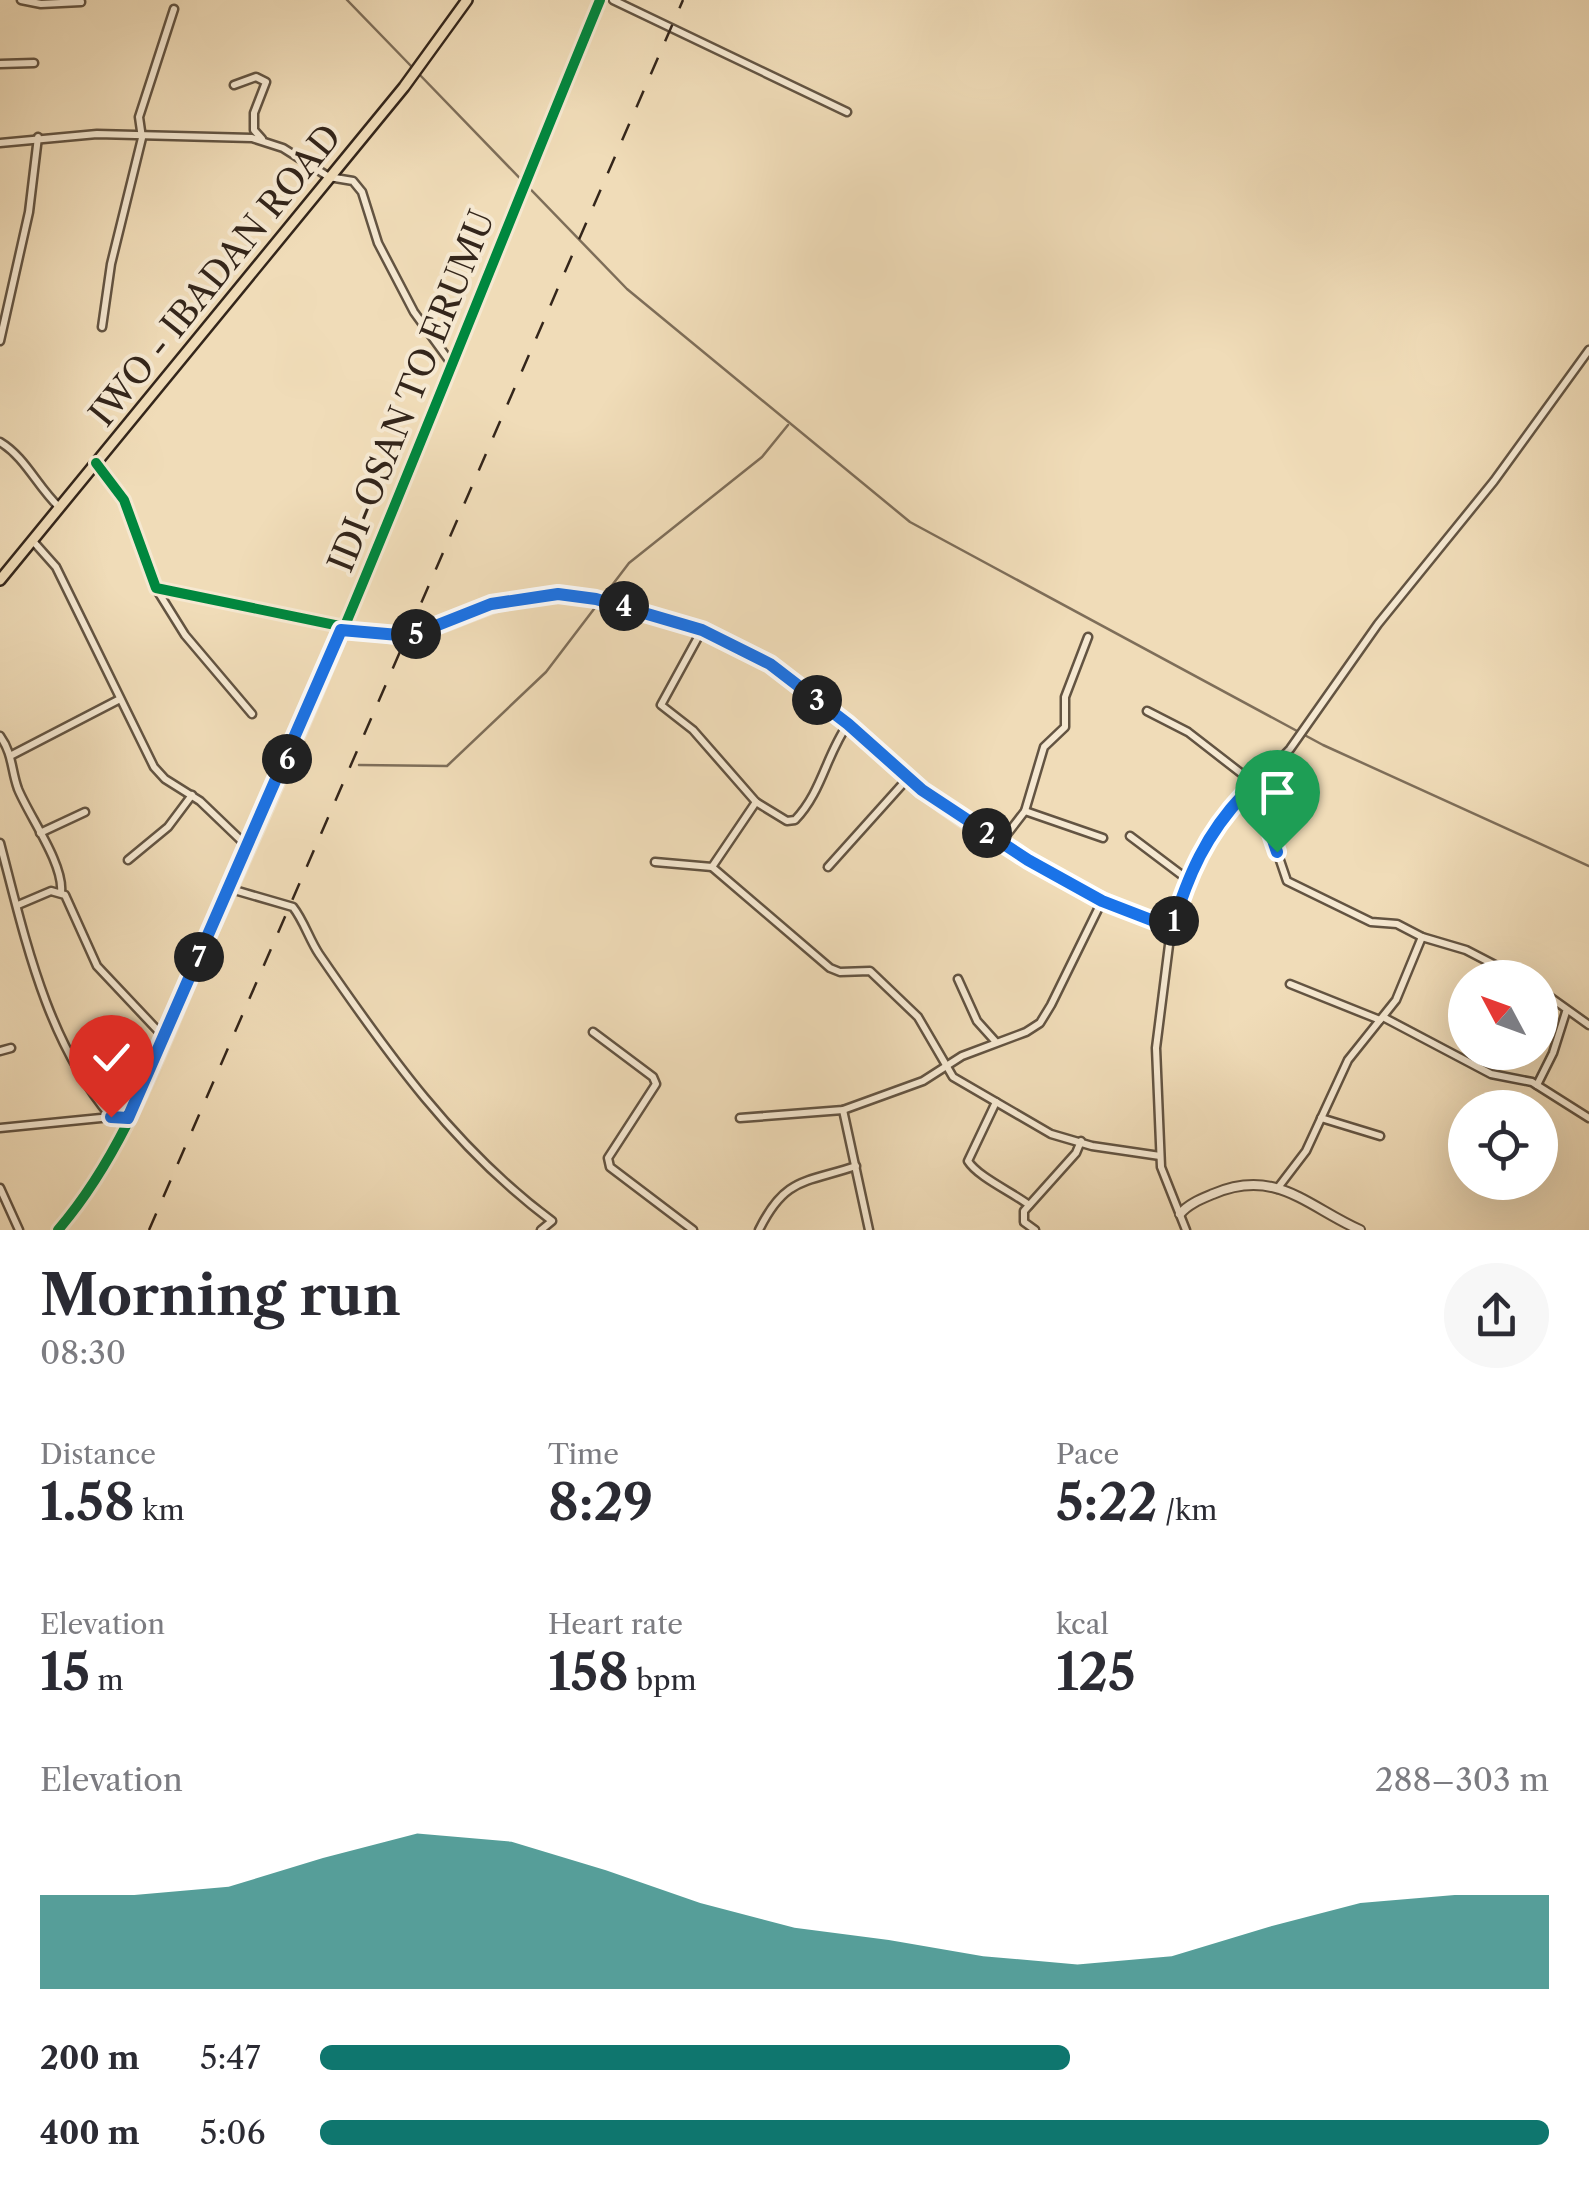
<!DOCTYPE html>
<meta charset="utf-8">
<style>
:root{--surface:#fff;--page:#f7f7f7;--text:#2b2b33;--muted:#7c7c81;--accent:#0f766e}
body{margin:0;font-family:"Libre Caslon Text",serif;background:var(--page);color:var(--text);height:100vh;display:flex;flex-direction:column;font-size:38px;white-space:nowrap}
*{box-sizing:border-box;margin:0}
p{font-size:32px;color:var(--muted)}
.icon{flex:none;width:55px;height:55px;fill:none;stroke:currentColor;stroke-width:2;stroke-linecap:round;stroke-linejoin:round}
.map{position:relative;height:1230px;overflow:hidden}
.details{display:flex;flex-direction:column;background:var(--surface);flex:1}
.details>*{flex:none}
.needle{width:65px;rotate:311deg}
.tools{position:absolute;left:1448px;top:960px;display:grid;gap:20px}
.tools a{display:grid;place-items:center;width:110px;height:110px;border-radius:50%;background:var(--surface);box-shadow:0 10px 40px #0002;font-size:50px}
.pin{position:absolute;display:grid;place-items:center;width:85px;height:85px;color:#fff;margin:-102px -42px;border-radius:50% 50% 50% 0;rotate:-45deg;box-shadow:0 0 10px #0007}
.pin .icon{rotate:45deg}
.km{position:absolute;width:50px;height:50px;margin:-25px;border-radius:50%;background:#222;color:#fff;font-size:28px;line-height:50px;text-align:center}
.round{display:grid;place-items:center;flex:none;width:105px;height:105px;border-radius:52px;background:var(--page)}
.headline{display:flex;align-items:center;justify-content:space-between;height:170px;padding:0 40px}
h1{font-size:55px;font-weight:800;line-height:75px}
.stats{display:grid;grid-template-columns:repeat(3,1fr);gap:15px;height:170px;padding:10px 40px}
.stats div{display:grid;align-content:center}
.stats b{font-size:50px;font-weight:800}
.stats small{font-size:28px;font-weight:400}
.stats p{font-size:28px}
.chart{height:280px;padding:20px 40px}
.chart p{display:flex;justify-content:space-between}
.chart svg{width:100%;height:180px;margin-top:10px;fill:var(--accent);opacity:.7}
ul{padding:0 40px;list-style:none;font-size:32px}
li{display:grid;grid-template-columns:160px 120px 1fr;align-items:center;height:75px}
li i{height:25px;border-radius:12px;background:var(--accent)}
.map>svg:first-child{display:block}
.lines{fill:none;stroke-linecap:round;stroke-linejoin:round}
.stream{stroke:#7e6e59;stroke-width:2.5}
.minor-casing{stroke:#635442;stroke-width:11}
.tertiary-casing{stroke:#635442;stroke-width:12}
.primary-casing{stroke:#34261b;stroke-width:14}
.minor{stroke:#f5e8d1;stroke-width:6}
.tertiary{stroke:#f5e8d1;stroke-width:8}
.primary{stroke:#f0dcb8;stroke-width:9}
.rail{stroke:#34261b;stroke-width:2.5;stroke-dasharray:18 18;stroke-linecap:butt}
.cycleway-casing{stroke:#f5e8d1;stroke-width:16}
.cycleway{stroke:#00873e;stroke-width:10}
.route-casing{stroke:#fff;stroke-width:20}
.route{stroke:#1a73e8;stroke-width:12}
.labels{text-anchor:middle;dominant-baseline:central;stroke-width:8;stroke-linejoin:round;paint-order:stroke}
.street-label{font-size:35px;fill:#34261b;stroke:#f5e8d1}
</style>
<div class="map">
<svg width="1589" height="1230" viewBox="0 0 1589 1230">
<rect width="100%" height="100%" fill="#f0dcb8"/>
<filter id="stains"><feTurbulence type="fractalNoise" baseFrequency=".002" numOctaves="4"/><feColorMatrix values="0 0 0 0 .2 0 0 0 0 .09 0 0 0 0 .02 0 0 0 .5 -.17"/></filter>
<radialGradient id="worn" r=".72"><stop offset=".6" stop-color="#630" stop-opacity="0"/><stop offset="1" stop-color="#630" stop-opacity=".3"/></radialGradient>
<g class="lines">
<g class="stream">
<path d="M347,0L412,67"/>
<path d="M418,73L627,289L910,522L1323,745L1589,866"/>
<path d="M359,765L447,766L546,672L629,563L762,457L788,425"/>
</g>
<g class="minor-casing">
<g id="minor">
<path d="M21,0L41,4L81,2"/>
<path d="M613,0L847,112"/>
<path d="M0,64L34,63"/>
<path d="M234,85L256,77L266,82L254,113V130L262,139"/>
<path d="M0,143L97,134L252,138L283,148L329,177L353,181L362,192L378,243L414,312L451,363"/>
<path d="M102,327L111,264L142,138L139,117L174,9"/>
<path d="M0,341L29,212L38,137"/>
<path d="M0,442C25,457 37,486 59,507"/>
<path d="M96,463L124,500L156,588L393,637C449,635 495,591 561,595C591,597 620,605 649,614C691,627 731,641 768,663C825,697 869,748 920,789C994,849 1084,894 1172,928"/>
<path d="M32,540L56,567L154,767L165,779L200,801L249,848"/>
<path d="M157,590L185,635L252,714"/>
<path d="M1147,711L1188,732L1255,784"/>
<path d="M0,736C13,754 11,770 18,789C29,816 64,864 61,892"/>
<path d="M12,755L120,699"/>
<path d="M1244,794L1269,828L1287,881L1371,922L1397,924L1422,937L1396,1000L1348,1060L1306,1151L1277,1189"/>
<path d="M756,802L787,821L795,820C822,792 826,755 848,724"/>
<path d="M1025,811L1103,838"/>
<path d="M40,833L85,812"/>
<path d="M1130,836L1187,879"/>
<path d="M1001,842L1025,811L1044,747L1065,727V697L1088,637"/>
<path d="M0,843C25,938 46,1040 111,1117L128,1118"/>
<path d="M128,860L168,827L192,795"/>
<path d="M655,862L712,867L756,802L693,730L661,705L702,630"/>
<path d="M712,867L830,968L840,972L870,971L918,1017L953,1077L1051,1134L1092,1146L1160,1156"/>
<path d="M828,867L908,778"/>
<path d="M231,889L293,907C304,921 309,939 319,954C387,1053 455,1149 552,1221L541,1230"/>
<path d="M18,905L51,891L65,895L97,966L163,1036"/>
<path d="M1422,937L1466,950L1520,978"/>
<path d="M958,979L977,1021L995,1041"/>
<path d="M1290,984L1380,1020"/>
<path d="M1540,990L1589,1025"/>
<path d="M1383,1017L1491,1074L1532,1082L1589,1118"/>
<path d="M593,1032L653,1077L656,1084L608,1158L610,1167L693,1230"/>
<path d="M0,1051L11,1048"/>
<path d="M1537,1085L1553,1053L1566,1012"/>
<path d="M996,1102L968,1161C978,1177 1012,1192 1029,1205"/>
<path d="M843,1110L869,1230"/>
<path d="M740,1118L843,1110L923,1081L962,1056L1026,1032L1040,1023L1051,1005L1102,901"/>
<path d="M1321,1118L1380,1136"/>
<path d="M0,1128L111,1117"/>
<path d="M0,1188L19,1230"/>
<path d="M58,1230C133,1143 168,1025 216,922C354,619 473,308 600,0"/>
<path d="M759,1230C785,1177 805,1183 856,1166"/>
<path d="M1035,1230L1024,1222V1211L1076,1153L1081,1141"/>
<path d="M1186,1230L1161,1167L1156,1048L1170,937L1187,879L1209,833L1290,749L1378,624L1494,481L1589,350"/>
</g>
</g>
<g class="tertiary-casing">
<path id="tertiary" d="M1180,1214C1188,1204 1201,1199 1213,1194C1276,1167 1308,1207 1360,1230"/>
</g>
<g class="primary-casing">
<path id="primary" d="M0,580L404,87L467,0"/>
</g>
<use href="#minor" class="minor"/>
<use href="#tertiary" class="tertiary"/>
<use href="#primary" class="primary"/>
<path class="rail" d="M149,1230L683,0"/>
<g class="cycleway-casing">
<g id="cycleway">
<path d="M96,463L124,500L156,588L393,637C449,635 495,591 561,595C591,597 620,605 649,614C691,627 731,641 768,663C825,697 869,748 920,789C994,849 1084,894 1172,928"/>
<path d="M58,1230C133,1143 168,1025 216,922C354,619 473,308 600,0"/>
</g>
</g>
<use href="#cycleway" class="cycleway"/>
</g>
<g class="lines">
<g class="route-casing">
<path id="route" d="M111,1117L128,1118L341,630L410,636L491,604L558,594L596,599L702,630L770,664L848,724L922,790L1028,860L1102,901L1172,928C1188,875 1206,834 1244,794L1269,828L1277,852"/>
</g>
<use href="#route" class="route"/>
</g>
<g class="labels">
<g class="street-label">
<text transform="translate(215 275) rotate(-51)">IWO - IBADAN ROAD</text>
<text transform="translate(411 391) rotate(-68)">IDI-OSAN TO ERUMU</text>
</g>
</g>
<rect width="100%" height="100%" filter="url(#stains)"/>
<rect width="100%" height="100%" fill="url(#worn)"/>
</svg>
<div class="tools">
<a><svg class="needle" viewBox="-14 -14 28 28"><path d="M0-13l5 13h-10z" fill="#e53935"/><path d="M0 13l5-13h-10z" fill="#7c7c81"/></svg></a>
<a><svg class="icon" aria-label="locate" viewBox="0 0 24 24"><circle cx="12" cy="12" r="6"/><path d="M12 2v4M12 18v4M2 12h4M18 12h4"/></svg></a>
</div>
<div class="pin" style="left:1277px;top:852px;background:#1e9e55"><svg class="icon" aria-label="arrive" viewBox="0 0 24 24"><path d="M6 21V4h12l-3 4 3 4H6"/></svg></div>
<div class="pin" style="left:111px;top:1117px;background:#d93025"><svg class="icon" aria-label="check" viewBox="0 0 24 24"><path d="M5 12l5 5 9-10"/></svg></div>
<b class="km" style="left:1174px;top:921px">1</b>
<b class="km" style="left:987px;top:833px">2</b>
<b class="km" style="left:817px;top:700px">3</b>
<b class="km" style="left:624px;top:606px">4</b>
<b class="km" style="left:416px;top:634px">5</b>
<b class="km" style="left:287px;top:759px">6</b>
<b class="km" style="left:199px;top:957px">7</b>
</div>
<section class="details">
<div class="headline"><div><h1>Morning run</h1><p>08:30</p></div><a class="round"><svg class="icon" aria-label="share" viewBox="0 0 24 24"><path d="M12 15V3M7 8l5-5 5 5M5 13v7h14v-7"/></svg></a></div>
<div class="stats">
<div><p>Distance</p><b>1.58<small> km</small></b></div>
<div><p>Time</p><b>8:29</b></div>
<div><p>Pace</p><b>5:22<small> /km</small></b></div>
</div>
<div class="stats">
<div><p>Elevation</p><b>15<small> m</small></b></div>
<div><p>Heart rate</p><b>158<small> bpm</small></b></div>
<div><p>kcal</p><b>125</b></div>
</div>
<div class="chart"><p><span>Elevation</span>288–303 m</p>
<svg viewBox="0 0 160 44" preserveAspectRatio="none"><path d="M0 44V21L10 21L20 19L30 12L40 6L50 8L60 15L70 23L80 29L90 32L100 36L110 38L120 36L130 29L140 23L150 21L160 21V44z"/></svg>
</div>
<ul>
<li><b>200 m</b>5:47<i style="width:61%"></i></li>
<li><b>400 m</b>5:06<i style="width:100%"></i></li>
</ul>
</section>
